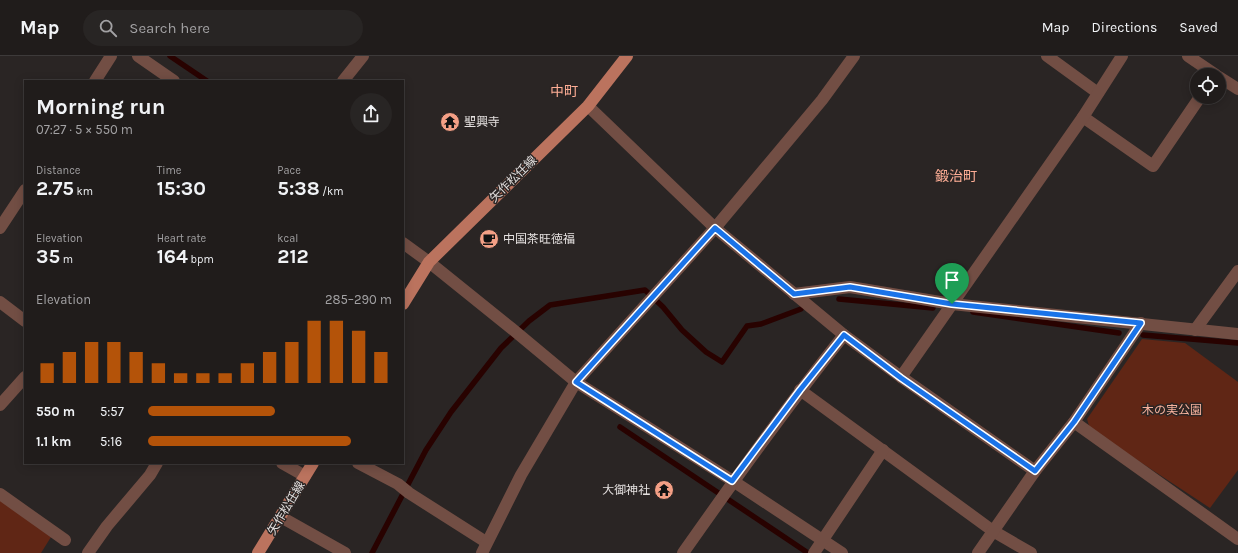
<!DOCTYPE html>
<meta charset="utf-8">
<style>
:root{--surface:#201c1b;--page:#282524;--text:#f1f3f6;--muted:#a2a1a3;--line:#3d3a3a;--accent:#b45309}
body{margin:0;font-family:Karla,"Noto Sans JP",sans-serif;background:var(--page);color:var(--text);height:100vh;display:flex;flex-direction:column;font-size:15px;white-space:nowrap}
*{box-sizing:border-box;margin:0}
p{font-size:13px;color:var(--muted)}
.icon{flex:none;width:22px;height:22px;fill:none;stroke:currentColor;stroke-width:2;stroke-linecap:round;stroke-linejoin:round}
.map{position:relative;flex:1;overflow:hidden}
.side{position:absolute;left:24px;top:24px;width:380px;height:384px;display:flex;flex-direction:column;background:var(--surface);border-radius:0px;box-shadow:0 2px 10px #0003,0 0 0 1px var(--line)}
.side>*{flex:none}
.controls{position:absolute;left:1190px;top:12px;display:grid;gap:8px}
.controls a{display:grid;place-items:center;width:36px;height:36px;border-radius:50%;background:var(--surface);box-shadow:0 2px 10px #0003,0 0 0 1px var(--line);font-size:20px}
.pin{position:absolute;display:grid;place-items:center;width:34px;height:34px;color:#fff;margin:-41px -17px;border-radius:50% 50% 50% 0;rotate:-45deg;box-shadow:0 0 4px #0007}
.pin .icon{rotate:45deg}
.round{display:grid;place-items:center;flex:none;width:42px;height:42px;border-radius:21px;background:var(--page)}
.summary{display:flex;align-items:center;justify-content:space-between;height:68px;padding:0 12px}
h1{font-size:22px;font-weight:700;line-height:30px}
.metrics{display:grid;grid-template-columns:repeat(3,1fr);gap:6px;height:68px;padding:4px 12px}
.metrics div{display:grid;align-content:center}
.metrics b{font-size:20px;font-weight:700}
.metrics small{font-size:11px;font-weight:400}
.metrics p{font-size:11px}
.chart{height:112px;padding:8px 12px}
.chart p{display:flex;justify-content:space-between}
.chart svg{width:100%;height:72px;margin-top:4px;stroke:var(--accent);stroke-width:6}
ul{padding:0 12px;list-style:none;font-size:13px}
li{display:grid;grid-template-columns:64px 48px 1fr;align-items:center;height:30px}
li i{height:10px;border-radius:5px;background:var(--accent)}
header{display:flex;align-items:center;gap:24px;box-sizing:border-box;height:56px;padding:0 20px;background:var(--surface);border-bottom:1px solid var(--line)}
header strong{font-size:19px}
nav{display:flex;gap:22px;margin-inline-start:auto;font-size:14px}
.search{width:280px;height:36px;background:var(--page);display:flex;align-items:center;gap:10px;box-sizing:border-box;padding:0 14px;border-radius:22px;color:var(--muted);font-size:15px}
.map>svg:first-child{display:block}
.green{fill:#602615}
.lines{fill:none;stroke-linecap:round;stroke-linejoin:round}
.stream{stroke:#280200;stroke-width:5.5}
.minor{stroke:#724e44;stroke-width:12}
.major{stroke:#bb735e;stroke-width:12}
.route-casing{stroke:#fff;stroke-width:8}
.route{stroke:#1a73e8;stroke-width:5}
.labels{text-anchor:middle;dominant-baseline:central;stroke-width:3;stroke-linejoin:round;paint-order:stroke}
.poi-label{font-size:12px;fill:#e4e0df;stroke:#2a2524;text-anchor:start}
.street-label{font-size:12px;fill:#e4e0df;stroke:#2a2524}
.park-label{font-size:12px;fill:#f6b19c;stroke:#2a2524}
.quarter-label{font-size:14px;fill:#fdad95;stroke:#2a2524}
</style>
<header>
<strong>Map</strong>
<div class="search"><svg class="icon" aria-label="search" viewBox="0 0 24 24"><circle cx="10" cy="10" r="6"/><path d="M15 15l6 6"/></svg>Search here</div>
<nav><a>Map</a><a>Directions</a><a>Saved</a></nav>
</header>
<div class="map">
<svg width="1238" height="497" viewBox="0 0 1238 497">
<rect width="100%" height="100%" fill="#2a2524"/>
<g class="green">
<path d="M1142,283L1185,287L1238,326V414L1210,452L1090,373L1087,363Z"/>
<path d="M0,444L51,481L41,497H0Z"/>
</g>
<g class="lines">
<g class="stream">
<path d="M170,0L207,25"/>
<path d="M839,243L933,252"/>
<path d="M973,256L1119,277"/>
<path d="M1143,279L1238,287"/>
<path d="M620,371L808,497"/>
<path d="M372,497L426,394L451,356L501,292L529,265L550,249L645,234L663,251L682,274L706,296L722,306L747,270L761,268L801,253"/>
</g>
<g class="minor">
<path d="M138,0L174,25"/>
<path d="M1047,0L1098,37"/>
<path d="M1188,0L1216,19"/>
<path d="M1219,21L1238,33"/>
<path d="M95,25L111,0"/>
<path d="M343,25L363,0"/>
<path d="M588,50L715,172L844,279L901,321L1035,415"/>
<path d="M1083,61L1153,110L1200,41"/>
<path d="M0,172L25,134"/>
<path d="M403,187L429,206L511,272L576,326L733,425L842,497"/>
<path d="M794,238L850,231L952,248L1238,278"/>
<path d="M0,246L25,265"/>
<path d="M1195,274L1238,215"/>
<path d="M901,321L1083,61L1122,0"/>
<path d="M800,334L993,475L1031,497"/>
<path d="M0,349L25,321"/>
<path d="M1074,366L1238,483"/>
<path d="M282,407L305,420"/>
<path d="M358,407L398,428L409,437L486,486"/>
<path d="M0,438L65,484"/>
<path d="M281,461L345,497"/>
<path d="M88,497L107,470L150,419L157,407"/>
<path d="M482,497L521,419L576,326L715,172L822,44L854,0"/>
<path d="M683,497C735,423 787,350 844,279"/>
<path d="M814,497L883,394"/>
<path d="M978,497L1035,415L1074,366L1141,267"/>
</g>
<g class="major">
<path d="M403,248L429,206L588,50L627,0"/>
<path d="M258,497L313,407"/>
</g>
</g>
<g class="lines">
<g class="route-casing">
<path id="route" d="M715,172L794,238L850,231L952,248L1141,267L1074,366L1035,415L901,322L844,279L800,334L732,425L576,326Z"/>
</g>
<use href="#route" class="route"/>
</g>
<defs>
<g id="temple-disc" transform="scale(1)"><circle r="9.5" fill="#f39f85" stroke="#2a2524"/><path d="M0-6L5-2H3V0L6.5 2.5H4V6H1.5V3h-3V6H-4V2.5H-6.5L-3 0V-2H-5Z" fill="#111"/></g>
<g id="cafe-disc" transform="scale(1)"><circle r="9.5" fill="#f39f85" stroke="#2a2524"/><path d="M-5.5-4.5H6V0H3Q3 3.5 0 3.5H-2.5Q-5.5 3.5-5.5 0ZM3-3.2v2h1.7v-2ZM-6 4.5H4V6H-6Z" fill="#111"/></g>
</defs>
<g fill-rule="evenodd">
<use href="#temple-disc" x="450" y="66"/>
<use href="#cafe-disc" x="489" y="183"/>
<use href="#temple-disc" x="664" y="434"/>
</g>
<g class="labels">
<g class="poi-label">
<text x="464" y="66">聖興寺</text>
<text x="503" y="183">中国茶旺徳福</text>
<text x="650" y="434" text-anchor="end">大御神社</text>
</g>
<g class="street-label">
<text transform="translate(513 123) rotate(-44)">矢作松任線</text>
<text transform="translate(286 452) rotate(-59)">矢作松任線</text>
</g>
<g class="park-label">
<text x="1172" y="354">木の実公園</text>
</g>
<g class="quarter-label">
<text x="564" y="35">中町</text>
<text x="956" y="120">鍛治町</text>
</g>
</g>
</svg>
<div class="controls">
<a><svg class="icon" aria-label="locate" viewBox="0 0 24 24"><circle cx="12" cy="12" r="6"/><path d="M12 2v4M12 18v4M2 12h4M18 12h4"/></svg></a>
</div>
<div class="pin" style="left:952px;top:248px;background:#1e9e55"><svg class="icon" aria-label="arrive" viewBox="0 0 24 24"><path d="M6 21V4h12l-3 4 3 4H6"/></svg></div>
<section class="side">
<div class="summary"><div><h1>Morning run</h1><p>07:27 · 5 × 550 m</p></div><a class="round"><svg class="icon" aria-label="share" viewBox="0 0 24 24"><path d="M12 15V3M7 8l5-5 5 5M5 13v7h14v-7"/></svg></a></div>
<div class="metrics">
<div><p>Distance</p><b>2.75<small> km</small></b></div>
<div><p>Time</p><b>15:30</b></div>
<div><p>Pace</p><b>5:38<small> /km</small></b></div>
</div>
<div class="metrics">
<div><p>Elevation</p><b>35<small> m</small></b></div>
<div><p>Heart rate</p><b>164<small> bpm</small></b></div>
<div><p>kcal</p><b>212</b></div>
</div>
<div class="chart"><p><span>Elevation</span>285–290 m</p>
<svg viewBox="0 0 160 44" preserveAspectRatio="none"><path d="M5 44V32M15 44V25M25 44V19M35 44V19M45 44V25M55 44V32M65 44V38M75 44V38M85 44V38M95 44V32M105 44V25M115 44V19M125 44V6M135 44V6M145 44V12M155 44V25"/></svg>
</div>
<ul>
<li><b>550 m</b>5:57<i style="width:52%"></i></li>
<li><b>1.1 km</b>5:16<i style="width:83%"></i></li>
</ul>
</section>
</div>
